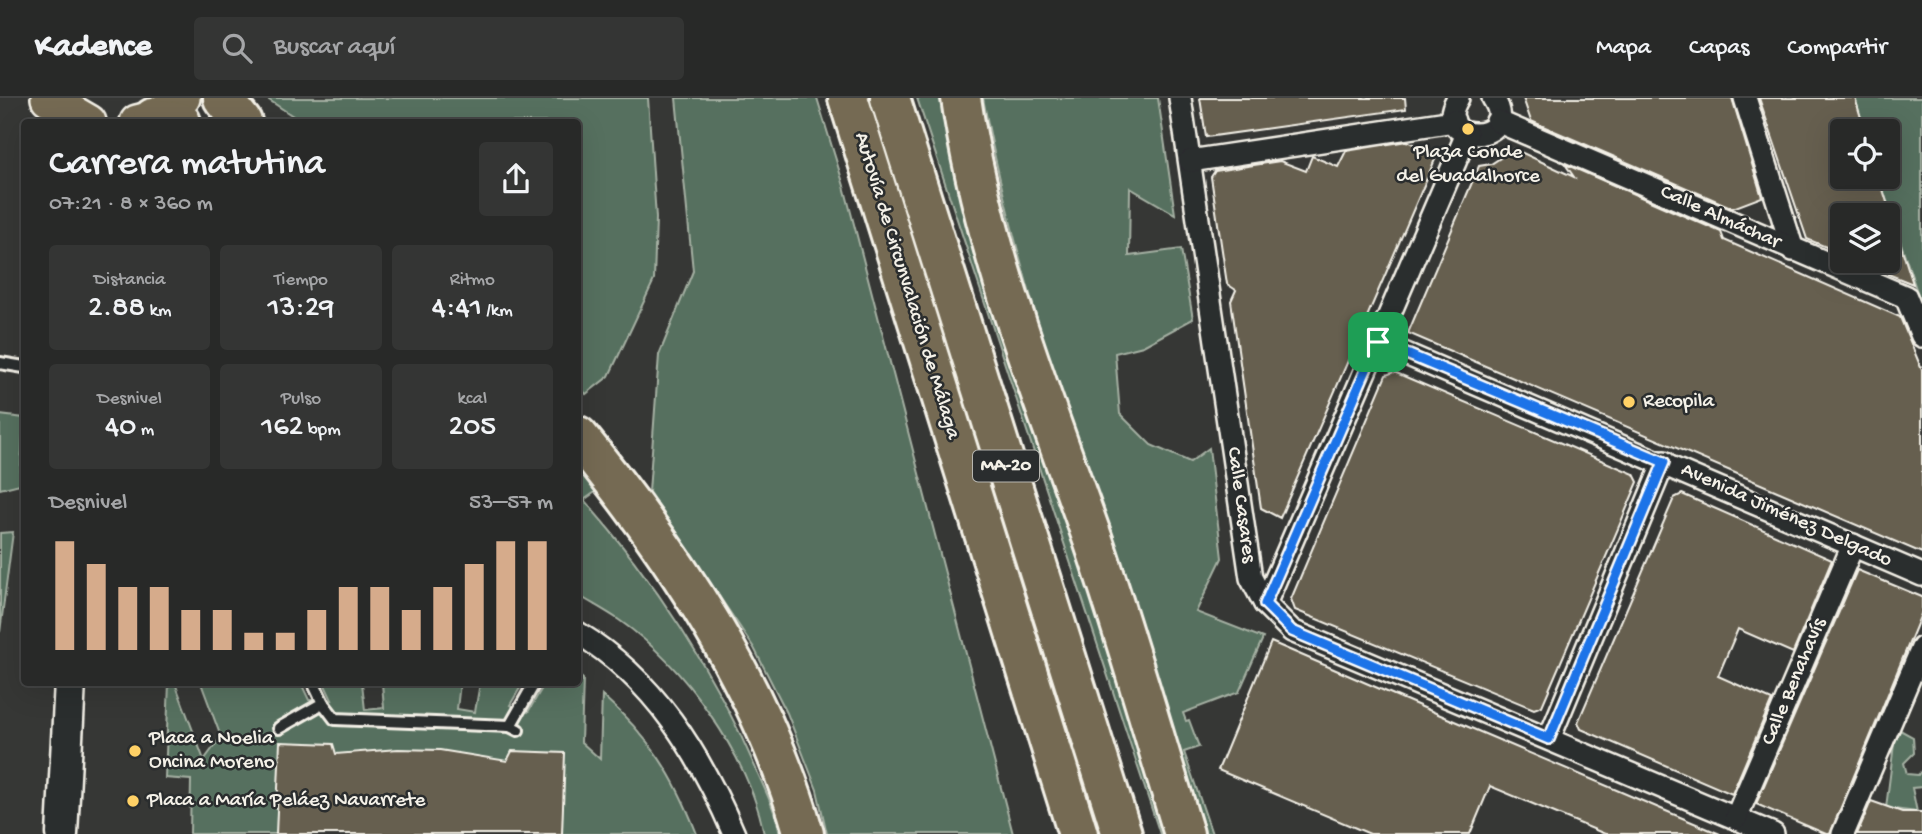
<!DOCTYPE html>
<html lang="es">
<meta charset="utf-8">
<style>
:root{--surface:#282928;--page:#343534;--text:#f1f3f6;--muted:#a5a6a8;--line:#444545;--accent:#d6ab8b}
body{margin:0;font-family:"Gochi Hand",sans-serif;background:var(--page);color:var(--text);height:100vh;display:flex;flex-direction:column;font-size:26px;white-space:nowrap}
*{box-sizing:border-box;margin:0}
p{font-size:23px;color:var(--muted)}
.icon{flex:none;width:38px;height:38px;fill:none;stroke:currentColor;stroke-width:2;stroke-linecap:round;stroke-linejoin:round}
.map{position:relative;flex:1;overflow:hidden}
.panel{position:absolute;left:21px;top:21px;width:560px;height:567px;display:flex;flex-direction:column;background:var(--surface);border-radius:7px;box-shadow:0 7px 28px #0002,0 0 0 2px var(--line)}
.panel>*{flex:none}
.buttons{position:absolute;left:1830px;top:21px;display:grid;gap:14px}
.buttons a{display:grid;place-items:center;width:70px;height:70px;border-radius:7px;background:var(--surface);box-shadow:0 7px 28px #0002,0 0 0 2px var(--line);font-size:35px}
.pin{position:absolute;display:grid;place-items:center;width:60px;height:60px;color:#fff;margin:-30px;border-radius:14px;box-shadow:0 4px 10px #0006}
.round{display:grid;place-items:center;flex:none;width:74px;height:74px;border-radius:7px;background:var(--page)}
.head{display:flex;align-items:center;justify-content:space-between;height:119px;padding:0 28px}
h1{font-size:38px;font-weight:600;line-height:52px}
.stats{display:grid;grid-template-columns:repeat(3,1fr);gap:10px;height:119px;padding:7px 28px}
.stats div{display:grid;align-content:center;border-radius:7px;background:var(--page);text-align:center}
.stats b{font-size:30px;font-weight:600}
.stats small{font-size:19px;font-weight:400}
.stats p{font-size:19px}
.chart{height:196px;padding:14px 28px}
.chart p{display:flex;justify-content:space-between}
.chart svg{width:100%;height:126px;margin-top:7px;stroke:var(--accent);stroke-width:6}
header{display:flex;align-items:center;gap:42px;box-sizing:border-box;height:98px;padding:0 35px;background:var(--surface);border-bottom:2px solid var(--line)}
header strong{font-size:33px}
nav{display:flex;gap:38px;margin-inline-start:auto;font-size:24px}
.search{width:490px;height:63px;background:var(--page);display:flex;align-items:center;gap:18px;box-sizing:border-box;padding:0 24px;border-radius:7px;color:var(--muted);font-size:26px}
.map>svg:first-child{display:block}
.green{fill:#56705e;stroke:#a5b0a3;stroke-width:2}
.building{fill:#665f4f;stroke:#f4f1e8;stroke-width:2}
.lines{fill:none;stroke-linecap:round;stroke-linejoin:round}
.lane-casing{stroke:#f4f1e8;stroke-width:16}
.street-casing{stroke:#f4f1e8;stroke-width:26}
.secondary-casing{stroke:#f4f1e8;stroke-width:35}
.primary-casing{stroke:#f4f1e8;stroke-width:38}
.highway-casing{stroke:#f4f1e8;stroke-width:44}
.lane{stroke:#2a2d2e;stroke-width:10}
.street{stroke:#2a2d2e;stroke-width:21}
.secondary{stroke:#2a2d2e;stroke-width:30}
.primary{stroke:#746b52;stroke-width:33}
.highway{stroke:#746b52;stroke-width:38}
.route-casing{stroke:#fff;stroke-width:14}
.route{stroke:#1a73e8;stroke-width:9}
.poi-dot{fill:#ffd166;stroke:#2a2d2e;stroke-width:2.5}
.labels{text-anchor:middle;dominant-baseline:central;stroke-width:5;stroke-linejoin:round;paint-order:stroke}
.shield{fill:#2a2d2e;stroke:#b7b6b0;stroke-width:2}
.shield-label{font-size:19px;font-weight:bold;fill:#f4f1e8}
.poi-label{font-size:21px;fill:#f4f1e8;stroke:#2a2d2e;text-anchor:start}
.street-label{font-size:21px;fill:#f4f1e8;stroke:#2a2d2e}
</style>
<header>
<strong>Kadence</strong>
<div class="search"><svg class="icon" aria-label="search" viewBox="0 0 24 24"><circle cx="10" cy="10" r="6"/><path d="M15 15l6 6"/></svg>Buscar aquí</div>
<nav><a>Mapa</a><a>Capas</a><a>Compartir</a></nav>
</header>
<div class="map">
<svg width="1922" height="736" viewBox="0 0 1922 736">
<rect width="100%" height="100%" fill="#363735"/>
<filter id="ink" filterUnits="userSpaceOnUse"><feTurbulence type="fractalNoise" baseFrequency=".0143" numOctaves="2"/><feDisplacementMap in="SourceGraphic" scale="14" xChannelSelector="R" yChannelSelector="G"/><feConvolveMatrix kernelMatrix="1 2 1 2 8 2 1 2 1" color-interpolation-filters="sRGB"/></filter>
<g filter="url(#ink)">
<g class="green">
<path d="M266,0H648L656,120L654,182L609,278L586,296L578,286V24H302Z"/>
<path d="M676,0H817L844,88L1013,736H827L817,692L787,615L754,550L649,394L659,257L693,173Z"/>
<path d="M917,0H948L1168,736H1160Z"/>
<path d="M983,0H1158L1175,116L1130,90L1129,158L1181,151L1193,221L1143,248L1115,255L1120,316L1151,347L1190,364L1209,350L1222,460L1196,514L1263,540L1239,594L1183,615L1186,623L1189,622L1199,649L1184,654L1212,736H1204C1162,633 1133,525 1099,419C1055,280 1009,143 983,0Z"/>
<path d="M1855,0H1922V209L1879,79H1888V33H1865Z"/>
<path d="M0,317L24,320L20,386L0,391Z"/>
<path d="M578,365L598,392L584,402C653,480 715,575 756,671C765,692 776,713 780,736H764C749,658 684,567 619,522C606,513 591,505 578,497Z"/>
<path d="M13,434L0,534V435Z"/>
<path d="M578,577L583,581L581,644L600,661L602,597C650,639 674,677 697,736H190L191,682L165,680L169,585H175L204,662L221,639L201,585H301L309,602H332L324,585H362L365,612L384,610L382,585H460L457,611L475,614L480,585H523L510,607L528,614L545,585L578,584Z"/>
<path d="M1900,632L1913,639L1914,655L1904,665L1907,676L1918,677L1922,672V689L1912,690L1917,714L1886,710L1894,646Z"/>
</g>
<g class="building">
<path d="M1200,0H1405L1406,11L1206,39Z"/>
<path d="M1523,0H1732L1762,99L1733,110L1531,23Z"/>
<path d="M1759,0H1855L1865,33H1843V79H1879L1891,117H1843V156L1807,141Z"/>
<path d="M1407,43L1437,57L1280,420L1261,410L1231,203L1236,192L1227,186L1211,79L1215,73L1280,63L1306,73L1312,58L1338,69L1346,53Z"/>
<path d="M1514,51L1574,79L1565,66L1721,134L1724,142L1900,219L1922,272V455L1408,235L1479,68L1491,66Z"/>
<path d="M1892,120L1913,186L1888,176V121Z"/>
<path d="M1394,274L1634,376L1638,384L1542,608L1534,611L1295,512L1291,501L1386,277Z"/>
<path d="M1682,396L1832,462L1793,555L1738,531L1718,578L1772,602L1732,696L1581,631L1578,624L1674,400Z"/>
<path d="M1857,472L1922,499V514L1830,736H1826L1756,706Z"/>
<path d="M1271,544L1452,622L1720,736H1605L1490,688L1470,736H1370L1218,672Z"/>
<path d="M280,644L333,646L336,656L398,651L440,652L507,663L512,653L565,655L562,736H276Z"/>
<path d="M1871,703L1902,714H1922V736H1857Z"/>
</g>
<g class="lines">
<g class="lane-casing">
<g id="lane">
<path d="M0,265L24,269"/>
<path d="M323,605L335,621L510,628"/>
<path d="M279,630L323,605L313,584"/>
<path d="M518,632L510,628L535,584"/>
</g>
</g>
<g class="street-casing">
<g id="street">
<path d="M1180,0L1251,480L1265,506L1292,533L1773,736"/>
<path d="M1458,0C1428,49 1524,47 1493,0"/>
<path d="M1745,0L1793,152"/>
<path d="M1497,23L1906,199L1922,238"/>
<path d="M1190,63L1454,23"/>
<path d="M1378,244L1922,477"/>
<path d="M1265,506L1467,36"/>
<path d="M578,535C654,581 700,656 734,736"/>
<path d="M1549,641L1664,364"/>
<path d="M1736,720L1853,447"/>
<path d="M1843,736L1922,550"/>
</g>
</g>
<g class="secondary-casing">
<path id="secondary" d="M62,736L70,584"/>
</g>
<g class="primary-casing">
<g id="primary">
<path d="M48,0L89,24"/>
<path d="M137,24L153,20L183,0"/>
</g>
</g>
<g class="highway-casing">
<g id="highway">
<path d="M223,0L242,24"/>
<path d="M848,0L1078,736"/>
<path d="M890,0L1122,736"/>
<path d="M961,0C983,153 1042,297 1093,442C1126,539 1154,638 1184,736"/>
<path d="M153,20L181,24"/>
<path d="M578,338C674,456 762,588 804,736"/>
</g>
</g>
<use href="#lane" class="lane"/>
<use href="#street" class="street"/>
<use href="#secondary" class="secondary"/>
<use href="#primary" class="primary"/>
<use href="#highway" class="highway"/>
</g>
</g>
<g class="lines" filter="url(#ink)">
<g class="route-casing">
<path id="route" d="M1378,244L1664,364L1549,641L1292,533L1265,506Z"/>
</g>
<use href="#route" class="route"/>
</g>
<g class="poi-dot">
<circle cx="1468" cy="31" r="7"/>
<circle cx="1629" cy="304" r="7"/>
<circle cx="135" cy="653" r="7"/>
<circle cx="133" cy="703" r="7"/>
</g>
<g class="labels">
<rect class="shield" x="973" y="352.5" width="66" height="31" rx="5"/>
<g class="shield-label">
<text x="1006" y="368">MA-20</text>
</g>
<g class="poi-label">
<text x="1468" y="55" text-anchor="middle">Plaza Conde<tspan x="1468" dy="24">del Guadalhorce</tspan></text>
<text x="1643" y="304">Recopila</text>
<text x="149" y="641">Placa a Noelia<tspan x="149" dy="24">Oncina Moreno</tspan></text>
<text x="147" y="703">Placa a María Peláez Navarrete</text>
</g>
<g class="street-label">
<text transform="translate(1720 120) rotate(24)">Calle Almáchar</text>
<text transform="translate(906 188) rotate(73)">Autovía de Circunvalación de Málaga</text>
<text transform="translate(1240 407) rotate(82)">Calle Casares</text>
<text transform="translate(1786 418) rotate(24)">Avenida Jiménez Delgado</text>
<text transform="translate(1795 584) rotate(-67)">Calle Benahavís</text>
</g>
</g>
</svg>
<div class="buttons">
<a><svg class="icon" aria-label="locate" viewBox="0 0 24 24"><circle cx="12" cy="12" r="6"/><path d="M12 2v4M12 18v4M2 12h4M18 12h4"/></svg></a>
<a><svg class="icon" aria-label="layers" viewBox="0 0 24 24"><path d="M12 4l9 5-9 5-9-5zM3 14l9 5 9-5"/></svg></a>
</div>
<div class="pin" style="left:1378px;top:244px;background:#1e9e55"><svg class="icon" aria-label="arrive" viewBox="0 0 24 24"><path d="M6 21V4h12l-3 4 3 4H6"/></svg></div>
<section class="panel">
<div class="head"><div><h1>Carrera matutina</h1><p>07:21 · 8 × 360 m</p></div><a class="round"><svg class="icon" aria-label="share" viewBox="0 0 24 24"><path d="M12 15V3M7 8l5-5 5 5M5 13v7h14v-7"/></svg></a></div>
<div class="stats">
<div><p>Distancia</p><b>2.88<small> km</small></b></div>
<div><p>Tiempo</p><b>13:29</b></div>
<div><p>Ritmo</p><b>4:41<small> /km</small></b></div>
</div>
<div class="stats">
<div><p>Desnivel</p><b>40<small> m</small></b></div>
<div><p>Pulso</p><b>162<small> bpm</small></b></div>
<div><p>kcal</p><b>205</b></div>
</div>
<div class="chart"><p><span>Desnivel</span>53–57 m</p>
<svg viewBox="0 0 160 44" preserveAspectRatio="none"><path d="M5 44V6M15 44V14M25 44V22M35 44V22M45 44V30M55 44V30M65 44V38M75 44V38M85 44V30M95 44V22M105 44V22M115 44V30M125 44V22M135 44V14M145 44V6M155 44V6"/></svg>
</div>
</section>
</div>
